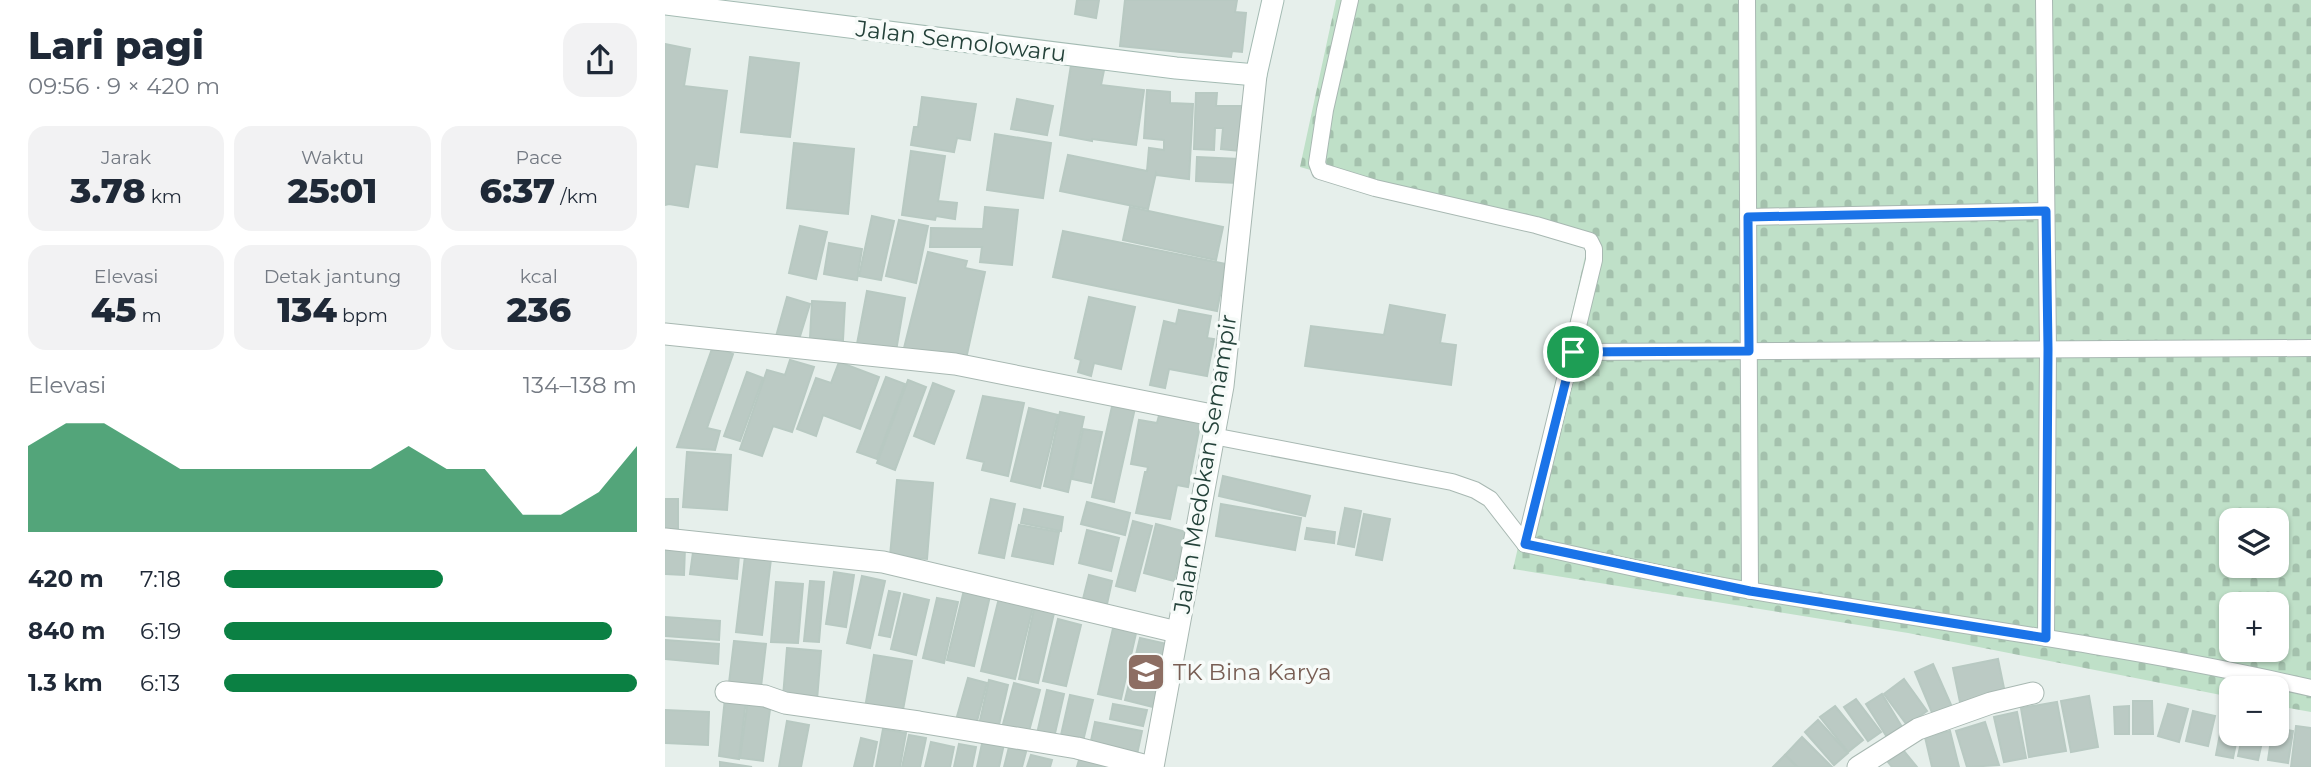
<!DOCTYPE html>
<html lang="id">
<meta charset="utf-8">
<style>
:root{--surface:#fff;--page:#f2f2f3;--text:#1f2937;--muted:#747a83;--accent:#0b8043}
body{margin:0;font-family:Montserrat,sans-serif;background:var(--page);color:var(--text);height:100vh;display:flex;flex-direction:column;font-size:26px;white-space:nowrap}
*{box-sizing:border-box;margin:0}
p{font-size:23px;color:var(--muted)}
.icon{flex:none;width:38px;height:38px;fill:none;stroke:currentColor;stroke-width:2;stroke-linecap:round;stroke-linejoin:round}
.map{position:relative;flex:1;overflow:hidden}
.drawer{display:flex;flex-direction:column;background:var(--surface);width:665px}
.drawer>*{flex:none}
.tools{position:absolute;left:1554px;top:508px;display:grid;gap:14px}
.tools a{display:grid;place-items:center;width:70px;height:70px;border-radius:14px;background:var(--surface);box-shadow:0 2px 5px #0004;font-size:35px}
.pin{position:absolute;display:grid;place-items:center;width:60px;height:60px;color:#fff;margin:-30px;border:4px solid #fff;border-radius:50%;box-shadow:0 2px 7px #0007}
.round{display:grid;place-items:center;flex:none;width:74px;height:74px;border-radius:21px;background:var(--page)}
.overview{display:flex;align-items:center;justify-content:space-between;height:119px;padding:0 28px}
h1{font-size:38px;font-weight:800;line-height:52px}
.metrics{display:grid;grid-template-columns:repeat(3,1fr);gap:10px;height:119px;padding:7px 28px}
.metrics div{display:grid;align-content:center;border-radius:18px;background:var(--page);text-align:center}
.metrics b{font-size:35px;font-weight:800}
.metrics small{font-size:19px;font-weight:400}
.metrics p{font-size:19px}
.chart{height:196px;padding:14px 28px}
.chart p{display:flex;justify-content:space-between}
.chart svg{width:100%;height:126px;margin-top:7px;fill:var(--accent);opacity:.7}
ul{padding:0 28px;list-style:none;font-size:23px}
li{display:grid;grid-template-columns:112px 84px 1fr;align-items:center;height:52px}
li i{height:18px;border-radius:9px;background:var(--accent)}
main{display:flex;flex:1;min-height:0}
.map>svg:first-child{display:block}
.cemetery{fill:url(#cemetery-stones);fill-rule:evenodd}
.building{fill:#bbcac4;stroke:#b8c9c2;stroke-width:2}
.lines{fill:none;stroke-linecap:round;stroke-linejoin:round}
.service-casing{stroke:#a8b8b2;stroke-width:18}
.minor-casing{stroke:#a8b8b2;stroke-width:23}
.tertiary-casing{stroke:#a8b8b2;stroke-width:23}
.secondary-casing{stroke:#a4bbb3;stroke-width:23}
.service{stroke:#fff;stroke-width:16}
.minor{stroke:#fff;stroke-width:21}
.tertiary{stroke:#fff;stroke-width:21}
.secondary{stroke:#fff;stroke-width:21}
.route-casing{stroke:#fff;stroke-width:14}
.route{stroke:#1a73e8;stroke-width:9}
.labels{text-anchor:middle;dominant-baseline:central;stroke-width:7;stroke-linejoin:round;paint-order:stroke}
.street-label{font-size:23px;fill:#24423a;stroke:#f7fbf9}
.education-label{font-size:23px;fill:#785e54;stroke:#f7fbf9;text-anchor:start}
</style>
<main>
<section class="drawer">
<div class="overview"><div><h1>Lari pagi</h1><p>09:56 · 9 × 420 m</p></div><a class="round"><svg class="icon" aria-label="share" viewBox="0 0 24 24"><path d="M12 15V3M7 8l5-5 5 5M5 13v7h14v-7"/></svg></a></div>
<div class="metrics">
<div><p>Jarak</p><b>3.78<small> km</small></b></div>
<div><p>Waktu</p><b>25:01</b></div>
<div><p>Pace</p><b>6:37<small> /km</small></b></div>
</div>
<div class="metrics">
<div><p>Elevasi</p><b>45<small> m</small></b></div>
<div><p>Detak jantung</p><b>134<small> bpm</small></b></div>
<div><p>kcal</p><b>236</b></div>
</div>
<div class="chart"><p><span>Elevasi</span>134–138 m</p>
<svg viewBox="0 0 160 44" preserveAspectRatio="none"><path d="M0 44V14L10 6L20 6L30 14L40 22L50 22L60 22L70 22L80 22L90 22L100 14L110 22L120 22L130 38L140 38L150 30L160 14V44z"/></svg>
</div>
<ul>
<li><b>420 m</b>7:18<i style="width:53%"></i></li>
<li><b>840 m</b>6:19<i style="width:94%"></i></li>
<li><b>1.3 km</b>6:13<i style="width:100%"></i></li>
</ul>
</section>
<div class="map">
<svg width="1646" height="767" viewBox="0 0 1646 767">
<defs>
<pattern id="cemetery-stones" width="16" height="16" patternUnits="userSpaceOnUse" patternTransform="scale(1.75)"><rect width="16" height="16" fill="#bfe0c8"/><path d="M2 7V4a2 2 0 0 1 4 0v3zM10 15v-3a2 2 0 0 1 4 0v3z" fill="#a4c1ad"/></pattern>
</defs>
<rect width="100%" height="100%" fill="#e6efeb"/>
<path class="cemetery" d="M671,0H1646V712L1612,706V688H1566V697L1243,633L848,569L922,248L635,167ZM1566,520H1612V565H1566ZM1566,604H1612V649H1566Z"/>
<g class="building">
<path d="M412,0H434L431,18L410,14Z"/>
<path d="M460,0H572L570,12L581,13L577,52L567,51L566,57L455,46Z"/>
<path d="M0,44L25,49L19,86L62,91L52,167L30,164L23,207L4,204L0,205Z"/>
<path d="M85,57L134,63L125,137L76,132Z"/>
<path d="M406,65L439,70L436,85L479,90L471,145L427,139V141L395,135Z"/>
<path d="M482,90L505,92V103L528,104L524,179L492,175L491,173L483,209L395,191L403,155L482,171L484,148L499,150V140L479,138Z"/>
<path d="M531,93H552L551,106H578L575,151L556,149L558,128H550L549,150L529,149Z"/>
<path d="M257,97L311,104L305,140L292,138L289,152L246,145L249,127H253Z"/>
<path d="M352,99L388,106L382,135L346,129Z"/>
<path d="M330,134L386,143L378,198L322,190Z"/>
<path d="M129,143L189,149L183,214L122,208Z"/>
<path d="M246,151L280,156L273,201L292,203L290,219L271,216L270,220L237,215Z"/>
<path d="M532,157L574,159L572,183L531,181Z"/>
<path d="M320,207L353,210L347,265L315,262L317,247H265L266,228L318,229Z"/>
<path d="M465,207L558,227L551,260L458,240Z"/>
<path d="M207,216L229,221L216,280L194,276Z"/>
<path d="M234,220L263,226L251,283L221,276Z"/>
<path d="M135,226L162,232L151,279L124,273Z"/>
<path d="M398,231L561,264L552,311L388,277Z"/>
<path d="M164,243L197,249L192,280L159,274Z"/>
<path d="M263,252L302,261L300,268L320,272L301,359L278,357L239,348Z"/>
<path d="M202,291L240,298L231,351L192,344Z"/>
<path d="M122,297L145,304L132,346L110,340Z"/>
<path d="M424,297L470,307L456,369L429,363L426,376L413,372L416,360L410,358Z"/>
<path d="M147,301L180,303L178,340L145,338Z"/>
<path d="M725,305L780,315L775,343L791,345L786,385L640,366L646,326L719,335Z"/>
<path d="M514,310L546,316L542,338L549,339L542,376L504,369L500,388L485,385L499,321L511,324Z"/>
<path d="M48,346L68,354L42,428L55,431L50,450L12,447Z"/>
<path d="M125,360L149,367L127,432L108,426L97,456L75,449L102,370L120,375Z"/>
<path d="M174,362L214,377L195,429L158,415L151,436L132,429L151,378L166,383Z"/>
<path d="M82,372L98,378L75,441L59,436Z"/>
<path d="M221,377L240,384L212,459L192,452Z"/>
<path d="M243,380L261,387L230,470L212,463Z"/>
<path d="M268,383L289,391L269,444L249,436Z"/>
<path d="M318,396L359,403L343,476L317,470L319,462L302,458Z"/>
<path d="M448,402L470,408L449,502L427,497Z"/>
<path d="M364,408L393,415L375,488L346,481Z"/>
<path d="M395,412L419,417L403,492L379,486Z"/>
<path d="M495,412L536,420L523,487L512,485L505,519L471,513L480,472H482L483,467L466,464L474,420L492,423Z"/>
<path d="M418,429L437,432L426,483L407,479Z"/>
<path d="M22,452L66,455L62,510L18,507Z"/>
<path d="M558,476L645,496L640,516L554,496Z"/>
<path d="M232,480L268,483L262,559L225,556Z"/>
<rect x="0" y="499" width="13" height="31"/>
<path d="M326,499L350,504L339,558L314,553Z"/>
<path d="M422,502L465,513L460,535L416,524Z"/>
<path d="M556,504L636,518L630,550L551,536Z"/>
<path d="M680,508L696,511L689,547L673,544Z"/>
<path d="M359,509L398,517L396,531L356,523Z"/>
<path d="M699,514L725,519L717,560L691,555Z"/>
<path d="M468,521L487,526L470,591L451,586Z"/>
<path d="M491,524L521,532L509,581L479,573Z"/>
<path d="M354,525L394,532L388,564L347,556Z"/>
<path d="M642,528L670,532L669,543L640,539Z"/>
<path d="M422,530L454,538L446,571L414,563Z"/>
<path d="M0,547H20L19,575L0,574Z"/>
<path d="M28,552L74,556L72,579L25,574Z"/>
<path d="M80,556L106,559L97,635L71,632Z"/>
<path d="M169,572L189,575L181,627L161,624Z"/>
<path d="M424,575L447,581L442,604L418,599Z"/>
<path d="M197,576L220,581L205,648L182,643Z"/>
<path d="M145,581L159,582L154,642L139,641Z"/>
<path d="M111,582L138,584L133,643L106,642Z"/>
<path d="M299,590L325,596L309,666L282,660Z"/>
<path d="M224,591L235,593L225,637L214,635Z"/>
<path d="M239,594L264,600L251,655L226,649Z"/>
<path d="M272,598L293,602L279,663L258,658Z"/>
<path d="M334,598L368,607L350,679L316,671Z"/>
<path d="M369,609L389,613L373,683L354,679Z"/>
<path d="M0,617L55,621L54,640L0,636Z"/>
<path d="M393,619L416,625L401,686L378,681Z"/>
<path d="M449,624L472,629L456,699L433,694Z"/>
<path d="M475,638L502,644L488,707L460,700Z"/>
<path d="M0,640L54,644L53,664L0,659Z"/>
<path d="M69,641L101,644L96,687L64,683Z"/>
<path d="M122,648L156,651L152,700L118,697Z"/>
<path d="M209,655L247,661L237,715L200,708Z"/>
<path d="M1333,659L1340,693L1295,702L1288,668Z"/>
<path d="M1268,664L1287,707L1268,715L1250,672Z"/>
<path d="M303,678L322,683L311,725L291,720Z"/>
<path d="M1239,679L1262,711L1242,725L1219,694Z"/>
<path d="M324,680L343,685L333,729L314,725Z"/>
<path d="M349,683L375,690L363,735L337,728Z"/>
<path d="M382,690L399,694L388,742L371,738Z"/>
<path d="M1217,694L1237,727L1222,737L1201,704Z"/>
<path d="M405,695L428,700L418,741L396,735Z"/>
<path d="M1424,696L1433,747L1406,752L1396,701Z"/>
<path d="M60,698L81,700L74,759L54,756Z"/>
<path d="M83,699L106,702L98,761L75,758Z"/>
<path d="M1191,699L1216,732L1203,741L1179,707Z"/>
<path d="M1468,701H1487L1488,734H1468Z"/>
<path d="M1392,702L1401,751L1364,757L1356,708Z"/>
<path d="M448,704L482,710L478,726L445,719Z"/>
<path d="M1503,704L1523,709L1514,742L1493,736Z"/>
<path d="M1170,706L1198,740L1183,752L1155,717Z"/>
<path d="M1464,706V734H1450L1449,707Z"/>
<path d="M0,710L44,712L43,745L0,743Z"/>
<path d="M1528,711L1550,716L1543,746L1521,741Z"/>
<path d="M1352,712L1361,758L1339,762L1329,717Z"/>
<path d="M1558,718L1566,719V733H1573L1568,758L1551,755Z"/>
<path d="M1153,720L1183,753L1169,765L1140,732Z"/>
<path d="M122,721L144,725L136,767H114Z"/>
<path d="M430,722L477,731L471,759L424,750Z"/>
<path d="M1320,722L1334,765L1302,767L1291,731Z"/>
<path d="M1631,726L1646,728V767H1626Z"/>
<path d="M1612,728L1628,731L1623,763L1603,760L1607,733H1612Z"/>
<path d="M218,729L241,733L235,767H211Z"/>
<path d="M1285,731L1294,767H1267L1260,737Z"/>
<path d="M1578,733H1599L1593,760L1573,756Z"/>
<path d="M244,735L261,738L255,767H237Z"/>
<path d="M1137,737L1167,767H1132L1120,755Z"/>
<path d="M196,738L212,742L207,767H189Z"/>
<path d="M318,739L339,744L334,767H312Z"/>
<path d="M266,742L289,747L285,767H260Z"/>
<path d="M294,744L311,747L307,767H289Z"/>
<path d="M344,747L361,752L357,767H339Z"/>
<path d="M1238,750L1252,767H1227L1223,762Z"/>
<path d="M416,753L459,767H412Z"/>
<path d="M366,755L387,760L385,767H362Z"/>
<path d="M1120,755L1132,767H1108Z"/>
<path d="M55,762L87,767H55Z"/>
</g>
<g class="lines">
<g class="service-casing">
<g id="service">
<path d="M685,0L660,110L652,163L655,171L710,188L871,225L925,241L929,249V260L860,544"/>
<path d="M1082,0L1085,591"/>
<path d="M1379,0L1383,349L1381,638"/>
<path d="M1083,217L1381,211"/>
<path d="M908,352L1646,348"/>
<path d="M548,436L787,482L810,490L825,499L860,544C936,560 1012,579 1088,591C1274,623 1462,646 1646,688"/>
</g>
</g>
<g class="minor-casing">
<g id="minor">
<path d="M0,334L290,364L552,416"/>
<path d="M0,539L218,562L512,632"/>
<path d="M61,692L100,696L120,703L254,722L412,748L486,767"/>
<path d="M1193,767L1253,729L1326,703L1368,693"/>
</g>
</g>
<g class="tertiary-casing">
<path id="tertiary" d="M488,767L558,386L591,75"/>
</g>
<g class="secondary-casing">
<path id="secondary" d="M0,4L511,68L591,75L608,0"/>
</g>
<use href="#service" class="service"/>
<use href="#minor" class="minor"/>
<use href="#tertiary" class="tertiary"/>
<use href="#secondary" class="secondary"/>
</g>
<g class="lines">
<g class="route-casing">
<path id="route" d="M1381,211L1383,349L1381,638L1085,591L860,544L908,352L1084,351L1083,217Z"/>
</g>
<use href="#route" class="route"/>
</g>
<defs>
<g id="school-square" transform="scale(2.0125)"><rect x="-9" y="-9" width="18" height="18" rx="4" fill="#8d6e63" stroke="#f7fbf9"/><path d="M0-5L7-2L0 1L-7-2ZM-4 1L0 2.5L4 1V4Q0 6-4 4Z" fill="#fff"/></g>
</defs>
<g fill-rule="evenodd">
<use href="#school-square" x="481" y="672"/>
</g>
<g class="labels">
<g class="street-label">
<text transform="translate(296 41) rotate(7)">Jalan Semolowaru</text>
<text transform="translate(540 464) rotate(-81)">Jalan Medokan Semampir</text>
</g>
<g class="education-label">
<text x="508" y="672">TK Bina Karya</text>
</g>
</g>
</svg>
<div class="tools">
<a><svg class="icon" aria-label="layers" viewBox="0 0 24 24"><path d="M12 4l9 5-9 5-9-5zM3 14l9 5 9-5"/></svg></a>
<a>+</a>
<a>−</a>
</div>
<div class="pin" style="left:908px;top:352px;background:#1e9e55"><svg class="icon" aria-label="arrive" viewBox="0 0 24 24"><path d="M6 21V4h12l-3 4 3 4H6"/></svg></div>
</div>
</main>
